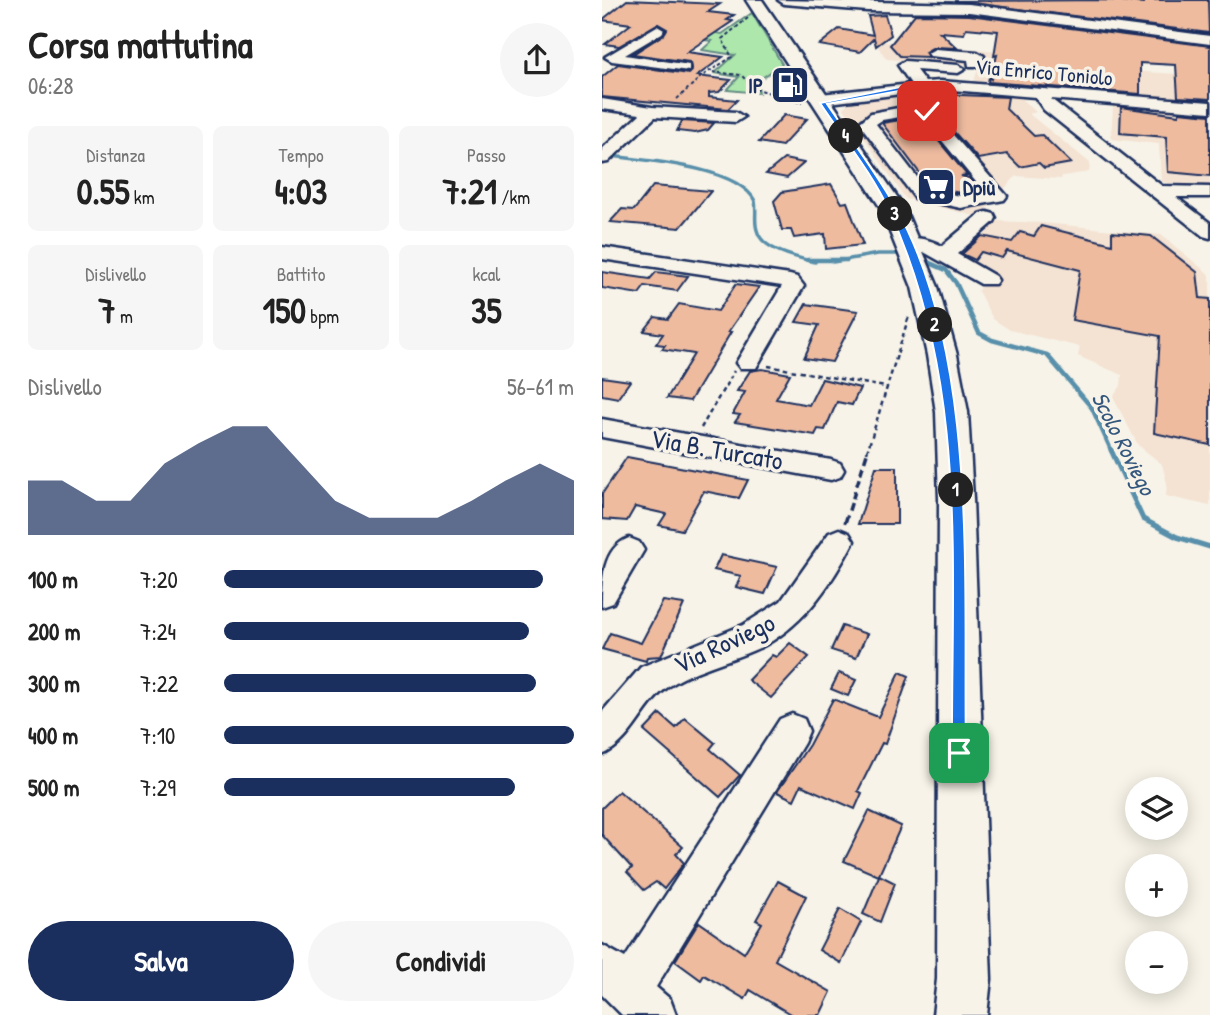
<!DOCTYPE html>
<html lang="it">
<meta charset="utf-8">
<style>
:root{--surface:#fff;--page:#f6f6f6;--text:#222;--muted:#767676;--accent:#1b2f5e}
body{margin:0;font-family:"Patrick Hand",sans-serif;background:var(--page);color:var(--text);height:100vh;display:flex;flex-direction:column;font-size:26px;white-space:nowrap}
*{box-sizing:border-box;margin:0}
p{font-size:23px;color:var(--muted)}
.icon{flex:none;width:38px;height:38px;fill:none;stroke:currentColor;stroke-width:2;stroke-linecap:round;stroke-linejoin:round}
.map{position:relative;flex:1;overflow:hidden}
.side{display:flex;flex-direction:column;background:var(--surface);width:602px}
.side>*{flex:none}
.tools{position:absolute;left:523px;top:777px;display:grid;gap:14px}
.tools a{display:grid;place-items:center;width:63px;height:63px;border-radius:50%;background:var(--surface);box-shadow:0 4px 18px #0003;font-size:35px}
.pin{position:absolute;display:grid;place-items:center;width:60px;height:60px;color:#fff;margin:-30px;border-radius:14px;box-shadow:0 4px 10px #0006}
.km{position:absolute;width:35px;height:35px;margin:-18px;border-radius:50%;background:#222;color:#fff;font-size:19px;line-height:35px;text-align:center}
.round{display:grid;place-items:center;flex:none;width:74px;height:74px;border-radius:37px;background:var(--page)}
.overview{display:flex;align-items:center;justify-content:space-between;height:119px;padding:0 28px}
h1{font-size:38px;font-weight:700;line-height:52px}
.figures{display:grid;grid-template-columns:repeat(3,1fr);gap:10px;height:119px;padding:7px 28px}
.figures div{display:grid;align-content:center;border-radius:10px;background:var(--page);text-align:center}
.figures b{font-size:35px;font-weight:700}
.figures small{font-size:19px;font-weight:400}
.figures p{font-size:19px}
.chart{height:196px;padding:14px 28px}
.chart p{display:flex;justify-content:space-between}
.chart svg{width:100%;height:126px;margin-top:7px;fill:var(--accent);opacity:.7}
.action{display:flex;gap:14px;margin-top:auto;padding:14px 28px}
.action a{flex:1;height:80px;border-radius:42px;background:var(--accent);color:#fff;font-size:28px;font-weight:700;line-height:80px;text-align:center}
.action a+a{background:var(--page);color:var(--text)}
ul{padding:0 28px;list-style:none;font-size:23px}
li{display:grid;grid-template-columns:112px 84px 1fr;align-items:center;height:52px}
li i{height:18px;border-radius:9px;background:var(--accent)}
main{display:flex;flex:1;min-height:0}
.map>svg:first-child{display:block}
.built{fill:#f4e2d2}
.green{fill:#ade7ac;stroke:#648b85;stroke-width:2}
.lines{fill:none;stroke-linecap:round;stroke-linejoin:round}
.stream-far2{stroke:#588faa;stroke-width:3.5}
.stream-far1{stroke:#588faa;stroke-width:4.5}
.stream{stroke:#588faa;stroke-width:5}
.building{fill:#eebb9f;stroke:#1b2f5e;stroke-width:2}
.minor-casing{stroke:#1b2f5e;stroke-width:5}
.major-casing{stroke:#1b2f5e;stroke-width:5}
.path-far2{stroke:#1b2f5e;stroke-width:2;stroke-dasharray:3.5 2.5;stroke-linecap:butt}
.path-far1{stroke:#1b2f5e;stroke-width:2.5;stroke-dasharray:4.5 3.5;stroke-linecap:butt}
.path{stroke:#1b2f5e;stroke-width:3.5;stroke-dasharray:8 5;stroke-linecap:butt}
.minor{fill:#f7f3e8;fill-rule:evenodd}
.major{fill:#f7f3e8;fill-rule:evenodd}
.route{fill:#1a73e8;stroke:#fff;stroke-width:2}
.labels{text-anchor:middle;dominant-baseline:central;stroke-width:7;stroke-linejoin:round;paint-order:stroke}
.far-street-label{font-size:21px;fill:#1b2f5e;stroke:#f7f3e8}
.far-poi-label{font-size:21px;font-weight:bold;fill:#1b2f5e;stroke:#f7f3e8;text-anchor:end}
.far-water-label{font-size:23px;font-style:italic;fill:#34577e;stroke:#f7f3e8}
.street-label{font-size:26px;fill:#1b2f5e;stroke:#f7f3e8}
</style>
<main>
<section class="side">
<div class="overview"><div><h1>Corsa mattutina</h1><p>06:28</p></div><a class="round"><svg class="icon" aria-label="share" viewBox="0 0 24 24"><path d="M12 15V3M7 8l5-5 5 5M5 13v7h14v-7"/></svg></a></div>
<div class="figures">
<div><p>Distanza</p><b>0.55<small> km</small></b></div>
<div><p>Tempo</p><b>4:03</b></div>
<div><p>Passo</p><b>7:21<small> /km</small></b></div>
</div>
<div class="figures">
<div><p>Dislivello</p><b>7<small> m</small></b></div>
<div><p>Battito</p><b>150<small> bpm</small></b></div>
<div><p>kcal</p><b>35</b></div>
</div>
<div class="chart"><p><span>Dislivello</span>56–61 m</p>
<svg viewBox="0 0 160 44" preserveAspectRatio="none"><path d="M0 44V25L10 25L20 32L30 32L40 19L50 12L60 6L70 6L80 19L90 32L100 38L110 38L120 38L130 32L140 25L150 19L160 25V44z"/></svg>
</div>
<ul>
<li><b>100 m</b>7:20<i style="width:91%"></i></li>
<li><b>200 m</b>7:24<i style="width:87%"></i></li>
<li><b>300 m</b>7:22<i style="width:89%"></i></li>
<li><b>400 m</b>7:10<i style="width:100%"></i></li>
<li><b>500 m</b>7:29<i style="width:83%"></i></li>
</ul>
<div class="action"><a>Salva</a><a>Condividi</a></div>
</section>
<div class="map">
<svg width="608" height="1015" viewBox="0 0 608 1015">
<rect width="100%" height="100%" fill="#f7f3e8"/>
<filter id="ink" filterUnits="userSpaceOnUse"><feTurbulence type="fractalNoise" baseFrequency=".0143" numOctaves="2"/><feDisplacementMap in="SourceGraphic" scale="14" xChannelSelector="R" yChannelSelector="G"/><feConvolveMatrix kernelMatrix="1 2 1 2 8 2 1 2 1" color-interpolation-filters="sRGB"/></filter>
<g filter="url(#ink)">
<g class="built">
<path d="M281,42L412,52L526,71L608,76V104L371,84L377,66L285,59L276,47Z"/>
<path d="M320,90L418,98L434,112L427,114L488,163L487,172L460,176L459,179L414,176L377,217L304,199L241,107L255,99L312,92L349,134L357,133Z"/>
<path d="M511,106L608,114V187L559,182L557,144L509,139Z"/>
<path d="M394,221L442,223L559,235L608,275V506L564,496L565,483L560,464L536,445L511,397L519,386L520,375L476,356L478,347L408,330L391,319L376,291L387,278L350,256L374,232L384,234Z"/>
</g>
<path class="green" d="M150,13L180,64L160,78L156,86L157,93L125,90L137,77L113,73L133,55L100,50L110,41L54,34C71,23 101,31 120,34Z"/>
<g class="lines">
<g class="stream-far2">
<path d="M0,155C37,160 135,165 153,201C155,211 152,221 155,230C159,250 196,258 213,262"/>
<path d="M321,260L325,262"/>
<path d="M231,262L276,254H301"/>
</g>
<g class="stream-far1">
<path d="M205,260H245"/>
<path d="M321,260L344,270L354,283L377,333L390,340L445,355L490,408L510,452"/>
</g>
<path class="stream" d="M509,450L541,519L575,537L608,547"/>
</g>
<g class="building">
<path d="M25,0L118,4L106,12L132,15L125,20L131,21L85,52L121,57L95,76L129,80L117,92L107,93V97L135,100L126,109L0,97V77L16,64L87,74L90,71L87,62L31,54L62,34L65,29L56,24L17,46L3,44L29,24L0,20Z"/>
<path d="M507,0L542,3L543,0H606L607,33L352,1Z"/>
<path d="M313,14L367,15L608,46V99L576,97L574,65L538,63V94L386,82L387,77L389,79L395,55L392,56L396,31L364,28L362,34L338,32L355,48L332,47L323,52L326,57L298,56L288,45Z"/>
<path d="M283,15L289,35L274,46L272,38L258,52L217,45L237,29L271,35L266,16Z"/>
<path d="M334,94L406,97L404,109L432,136L440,135L469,163L442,168L437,163L418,167L405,154L376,159L334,112L349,110Z"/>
<path d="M519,107L577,115V112L608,115V176L566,172L564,137L518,133Z"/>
<path d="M182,115L205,119L180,146L157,142Z"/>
<path d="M317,117L365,175L359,176L367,178L378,191L359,193L329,188L280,123Z"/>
<path d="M80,121L112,123L106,130L93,133L75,131Z"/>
<path d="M182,159L202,163L185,178L164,174Z"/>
<path d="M229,184L240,203L245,202L261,245L224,249L223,234L192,238L189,230H180L172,201L180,192Z"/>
<path d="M51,186L109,191L78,228L8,222L20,209L32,210Z"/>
<path d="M439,226L510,244V232L549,236L595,272L598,298L608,299V445L552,433L558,336L470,320L478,270L405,251L400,258L379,252L373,260L360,254L380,236L410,242L418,232L432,236Z"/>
<path d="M0,272L48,279L54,272L86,276L75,291L43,286L37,294L0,288Z"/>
<path d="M134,284L157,287L126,332H129L88,401L65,398L92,354L60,349L63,345L54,344L61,334L42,331L53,317L66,319L77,304L116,311Z"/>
<path d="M204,304L256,311L230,362L202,358L217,325L194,322Z"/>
<path d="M160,369L188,374L174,399L207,405L220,379L258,388L250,405L235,402L223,430L216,429L213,435L133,422L138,415L131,414L143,392L135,391L148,371Z"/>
<path d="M0,377L28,381L16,398L0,395Z"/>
<path d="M25,457L125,476L146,480L137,498L102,491L80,530L57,525L64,514L33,507L25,521L0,519V494Z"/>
<path d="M274,467H295V524H256Z"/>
<path d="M119,555L175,567L163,594L134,587L139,576L112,570Z"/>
<path d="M61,601L82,604L59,656L45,657L44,661L0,649L8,633L39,643Z"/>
<path d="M240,626L265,634L254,658L229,650Z"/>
<path d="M188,643L207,657L169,698L146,680L170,655L174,657Z"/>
<path d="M298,672L307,676L283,744L280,743L256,791L260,793L253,809L199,785L192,800L175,792L207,745L231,699L276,717Z"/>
<path d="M237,673L254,680L246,696L229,689Z"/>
<path d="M58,714L74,728L83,718L113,743L108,749L138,775L118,797L42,731Z"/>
<path d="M17,791L81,847L74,854L82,863L62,889L54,882L42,890L25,872L30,868L0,835V808Z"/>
<path d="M267,811L299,826L277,875L293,883L278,922L261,914L277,876L242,861Z"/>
<path d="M176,881L204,896L173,960L229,992L218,1015H190L148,990L143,999L102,975L99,980L73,961L97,922L142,953L160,923L154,920Z"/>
<path d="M238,909L259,922L239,963L217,950Z"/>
</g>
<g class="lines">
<g class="minor-casing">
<g id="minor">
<path d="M176,0L367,4L608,36V44L367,12L265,11L182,4Z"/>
<path d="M55,26L62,30L60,33L23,55L87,65V71L10,61L3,57Z"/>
<path d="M333,49L375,52L382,56L377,66H367L366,60L328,56L326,53Z"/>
<path d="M303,61L356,65L363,69L356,73L314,70L323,82L338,81L608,102V112L449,99L560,186L608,187V197H574L608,223V238L601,236L442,110L433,97L338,89L313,92L405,196L402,200L359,208L313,198L257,123L269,113L307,106L299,94L219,104L211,99L219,94L309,84L296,65ZM316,114L319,115L383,193L359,196L325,190L274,124L280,120Z"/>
<path d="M0,99L50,107L134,112L142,117L134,122L53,117L6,162L0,163V149L38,114L0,109Z"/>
<path d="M385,212L392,214L394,218L392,222L355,254L393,276L396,280L393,284H379L320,251L300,249L297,245C307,233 328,239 340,246L378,214Z"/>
<path d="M0,247L188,275L195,277L202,286L154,368H138L134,363L180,286L0,259Z"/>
<path d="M0,419L229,460L238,463L242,470L238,477L229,480L0,437Z"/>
<path d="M237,529L247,533L252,541C231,581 204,623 163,645C132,661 95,667 66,687C40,705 30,743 0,755V712L39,667L141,625L179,601L227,533Z"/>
<path d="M27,538L37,542L42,550L11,603L0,607C0,581 0,548 27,538Z"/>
<path d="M190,714L202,719L207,731L202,743L54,987L68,999L74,1015H20L0,995V945L23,958L178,719Z"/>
</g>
</g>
<g class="major-casing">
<path id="major" d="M144,0H160L302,207L336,287L355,355L366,412L371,499L389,979L385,1015H331L335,979L337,499L334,412L325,355L310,287L278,207Z"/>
</g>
<g class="path-far2">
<path d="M111,72L139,75L152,88L200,103"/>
<path d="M75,99L100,76L130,57L120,39L146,18"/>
</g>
<g class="path-far1">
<path d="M166,366L283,387"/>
<path d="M99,428L132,371"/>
<path d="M265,452L307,316"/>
</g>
<path class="path" d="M243,523L266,450"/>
<use href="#minor" class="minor"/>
<use href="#major" class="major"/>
</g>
</g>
<path class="route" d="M303,86L327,113L315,110L302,90L225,104C248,138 273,171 293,206C378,356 361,584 364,753L357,760L350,753C349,566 367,384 287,210C270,173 241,138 218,103Z"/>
<defs>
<g id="fuel-square" transform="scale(2.0125)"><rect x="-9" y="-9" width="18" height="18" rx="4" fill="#1b2f5e" stroke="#f7f3e8"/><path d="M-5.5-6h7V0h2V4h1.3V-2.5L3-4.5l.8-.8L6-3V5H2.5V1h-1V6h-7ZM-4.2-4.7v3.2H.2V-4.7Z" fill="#fff"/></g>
<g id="supermarket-square" transform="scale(2.0125)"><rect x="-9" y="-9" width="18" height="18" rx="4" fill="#1b2f5e" stroke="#f7f3e8"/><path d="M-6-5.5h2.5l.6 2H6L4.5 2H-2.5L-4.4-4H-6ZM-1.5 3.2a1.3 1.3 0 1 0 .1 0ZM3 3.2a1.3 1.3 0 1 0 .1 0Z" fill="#fff"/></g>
</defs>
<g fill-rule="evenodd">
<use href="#fuel-square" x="188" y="85"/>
<use href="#supermarket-square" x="334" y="187"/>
</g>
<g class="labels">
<g class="far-street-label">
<text transform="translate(442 72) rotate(5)">Via Enrico Toniolo</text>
</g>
<g class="far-poi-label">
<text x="161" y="85">IP</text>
<text x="361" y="187" text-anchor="start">Dpiù</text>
</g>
<g class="far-water-label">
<text transform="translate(522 443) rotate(63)">Scolo Roviego</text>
</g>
<g class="street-label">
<text transform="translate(115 449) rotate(10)">Via B. Turcato</text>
<text transform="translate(122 643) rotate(-25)">Via Roviego</text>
</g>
</g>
</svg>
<div class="tools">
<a><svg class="icon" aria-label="layers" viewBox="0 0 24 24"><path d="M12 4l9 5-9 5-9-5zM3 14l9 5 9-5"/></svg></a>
<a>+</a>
<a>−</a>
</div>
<div class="pin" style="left:357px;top:753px;background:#1e9e55"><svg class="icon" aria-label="arrive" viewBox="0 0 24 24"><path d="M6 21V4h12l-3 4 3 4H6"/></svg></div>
<div class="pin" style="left:325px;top:111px;background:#d93025"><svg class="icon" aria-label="check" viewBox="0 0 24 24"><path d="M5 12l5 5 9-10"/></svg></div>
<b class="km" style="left:354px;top:490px">1</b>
<b class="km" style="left:333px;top:325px">2</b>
<b class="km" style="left:293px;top:214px">3</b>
<b class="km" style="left:244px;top:136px">4</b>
</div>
</main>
